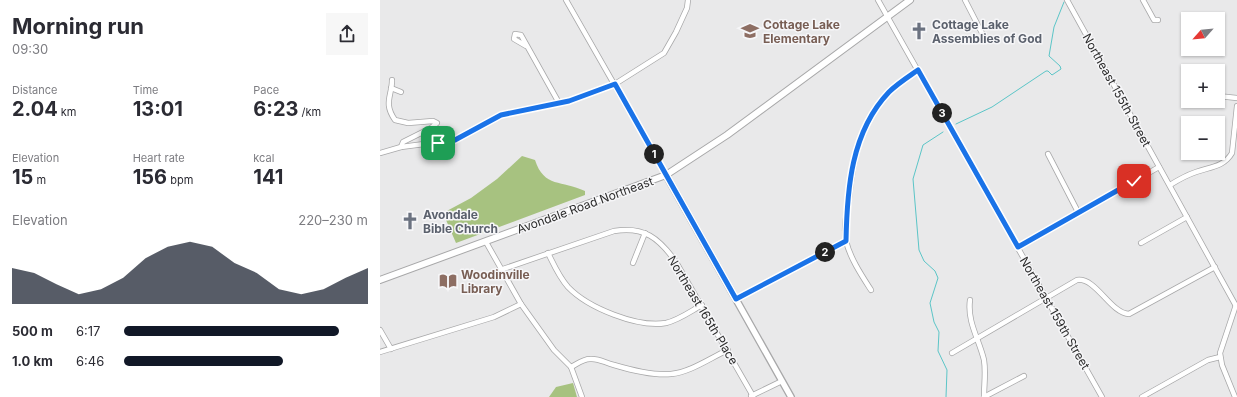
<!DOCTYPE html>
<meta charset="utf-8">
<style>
:root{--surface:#fff;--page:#f7f7f7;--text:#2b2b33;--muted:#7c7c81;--accent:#111827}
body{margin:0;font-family:Inter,sans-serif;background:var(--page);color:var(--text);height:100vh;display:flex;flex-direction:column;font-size:15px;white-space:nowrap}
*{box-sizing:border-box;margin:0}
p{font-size:13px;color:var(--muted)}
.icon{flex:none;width:22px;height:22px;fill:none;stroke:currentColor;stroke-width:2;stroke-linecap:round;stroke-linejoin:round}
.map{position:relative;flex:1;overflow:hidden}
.panel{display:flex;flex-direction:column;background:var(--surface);width:380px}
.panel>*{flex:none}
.needle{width:26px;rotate:243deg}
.controls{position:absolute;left:801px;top:12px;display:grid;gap:8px}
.controls a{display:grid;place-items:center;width:44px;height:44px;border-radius:0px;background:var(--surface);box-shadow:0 1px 3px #0004;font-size:20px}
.pin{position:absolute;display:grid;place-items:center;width:34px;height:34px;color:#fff;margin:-17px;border-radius:8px;box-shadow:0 2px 6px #0006}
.km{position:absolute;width:20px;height:20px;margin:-10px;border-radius:50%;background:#222;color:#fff;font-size:11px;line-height:20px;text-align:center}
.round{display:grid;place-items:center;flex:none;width:42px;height:42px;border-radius:0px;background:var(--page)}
.head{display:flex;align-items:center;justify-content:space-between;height:68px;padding:0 12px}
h1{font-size:22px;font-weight:700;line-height:30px}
.figures{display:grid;grid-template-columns:repeat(3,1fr);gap:6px;height:68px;padding:4px 12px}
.figures div{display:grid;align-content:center}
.figures b{font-size:20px;font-weight:700}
.figures small{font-size:11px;font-weight:400}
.figures p{font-size:11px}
.chart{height:112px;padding:8px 12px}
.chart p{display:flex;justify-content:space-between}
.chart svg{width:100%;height:72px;margin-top:4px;fill:var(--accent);opacity:.7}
ul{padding:0 12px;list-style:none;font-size:13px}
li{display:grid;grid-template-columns:64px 48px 1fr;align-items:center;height:30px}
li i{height:10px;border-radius:5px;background:var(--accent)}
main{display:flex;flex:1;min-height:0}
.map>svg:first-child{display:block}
.green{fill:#a7c280}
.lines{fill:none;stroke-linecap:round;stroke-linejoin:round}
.stream{stroke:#5bc5c7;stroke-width:1}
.minor-casing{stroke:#a8a8a9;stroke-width:6}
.tertiary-casing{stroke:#a8a8a9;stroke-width:8}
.secondary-casing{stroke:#a8a8a9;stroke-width:8}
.minor{stroke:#fff;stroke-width:4.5}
.tertiary{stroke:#fff;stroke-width:5.5}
.secondary{stroke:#fff;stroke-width:6}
.route-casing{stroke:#fff;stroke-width:8}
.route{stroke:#1a73e8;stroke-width:5}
.labels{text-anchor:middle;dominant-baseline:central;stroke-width:3;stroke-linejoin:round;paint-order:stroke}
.education-label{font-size:12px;font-weight:bold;fill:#785e54;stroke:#f6f6f8;text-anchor:start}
.worship-label{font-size:12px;font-weight:bold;fill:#5b616d;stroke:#f6f6f8;text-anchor:start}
.street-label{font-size:12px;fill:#2c2c2c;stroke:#f6f6f8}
</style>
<main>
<section class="panel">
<div class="head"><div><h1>Morning run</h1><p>09:30</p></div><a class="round"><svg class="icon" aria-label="share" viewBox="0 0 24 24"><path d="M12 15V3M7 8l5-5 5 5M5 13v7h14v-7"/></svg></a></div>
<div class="figures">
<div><p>Distance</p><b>2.04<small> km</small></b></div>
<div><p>Time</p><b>13:01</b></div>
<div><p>Pace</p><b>6:23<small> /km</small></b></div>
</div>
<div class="figures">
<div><p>Elevation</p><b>15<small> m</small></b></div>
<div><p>Heart rate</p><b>156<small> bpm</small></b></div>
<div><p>kcal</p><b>141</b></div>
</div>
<div class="chart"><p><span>Elevation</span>220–230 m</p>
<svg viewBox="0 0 160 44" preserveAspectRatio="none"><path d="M0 44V22L10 25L20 32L30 38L40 35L50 28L60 16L70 9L80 6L90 9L100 19L110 25L120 35L130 38L140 35L150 28L160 22V44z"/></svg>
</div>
<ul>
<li><b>500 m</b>6:17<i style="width:88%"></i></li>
<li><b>1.0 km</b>6:46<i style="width:65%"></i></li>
</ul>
</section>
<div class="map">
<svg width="857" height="397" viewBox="0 0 857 397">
<rect width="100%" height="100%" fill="#e9e9ea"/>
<g class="green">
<path d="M142,156L155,160C164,188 182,180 205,191V195L76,243L63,213L91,198L117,179Z"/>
<path d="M193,383L197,397H169L176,387Z"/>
</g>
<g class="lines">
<g class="stream">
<path d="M576,124L612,107L666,71H668L672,75L681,69L680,66L669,56L674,27L684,2"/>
<path d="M563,132L543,145L533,179L539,250L544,261L555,271L558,278L550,303L554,322L559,332L558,351L567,370L566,397"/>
</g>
<g class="minor-casing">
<g id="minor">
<path d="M186,0L286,175"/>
<path d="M498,0L722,397"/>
<path d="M585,0L603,35"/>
<path d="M687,0L856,306"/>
<path d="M763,0L774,20H778"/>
<path d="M146,46L134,39L135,34L141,35L179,103"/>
<path d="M12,80C12,96 3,103 15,120L28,123L53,121L57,123L51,128L23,142L21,147"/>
<path d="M11,88L21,92"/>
<path d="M838,96L857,98"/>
<path d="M0,153L21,147L75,140L121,115L189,101L235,84L284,53L296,32L307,8L308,0"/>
<path d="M668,154L698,212"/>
<path d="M790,185C798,180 807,175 816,172C830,167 844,167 852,153L857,106"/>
<path d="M106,242L141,304L174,350L191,367L202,397"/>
<path d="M761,243L807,217"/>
<path d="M638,247L779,167"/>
<path d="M168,253C174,265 179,277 188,287C208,308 258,328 286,323C299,320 311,311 322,305"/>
<path d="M253,263L265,233"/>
<path d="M120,270L234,231C264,226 279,238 296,262L373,396"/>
<path d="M491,290C482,276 470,258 466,241C463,228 467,212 469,199C473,159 480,122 509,92C517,84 528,77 538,70"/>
<path d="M356,299L466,241"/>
<path d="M590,300C587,322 599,339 604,360C606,372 604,385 604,397"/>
<path d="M0,330L11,349"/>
<path d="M0,352L114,317L141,304"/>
<path d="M572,353L697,280C716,277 730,313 749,314L835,267"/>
<path d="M191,367C197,364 203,359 210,359C219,358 225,363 234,365C251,370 273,376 291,374C311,372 330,358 348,350"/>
<path d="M371,396L402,381"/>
<path d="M604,397L644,376"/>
<path d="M762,397L828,360L840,357"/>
<path d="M855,397L842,365L840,353L856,305"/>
</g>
</g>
<g class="tertiary-casing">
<path id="tertiary" d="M286,175L411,397"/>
</g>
<g class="secondary-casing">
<path id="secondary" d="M0,280L286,175L347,135L530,0"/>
</g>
<use href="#minor" class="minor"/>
<use href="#tertiary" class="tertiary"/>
<use href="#secondary" class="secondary"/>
</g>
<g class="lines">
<g class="route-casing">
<path id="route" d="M58,143L75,140L121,115L189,101L235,84L356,299L466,241C467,189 471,132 509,92C517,84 528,77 538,70L638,247L754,181"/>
</g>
<use href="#route" class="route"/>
</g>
<defs>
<g id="school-bare" transform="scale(1.38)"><path d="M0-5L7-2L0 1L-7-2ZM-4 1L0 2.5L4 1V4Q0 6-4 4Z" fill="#8d6e63" stroke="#f6f6f8" stroke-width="2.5" paint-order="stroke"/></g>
<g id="church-bare" transform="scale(1.38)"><path d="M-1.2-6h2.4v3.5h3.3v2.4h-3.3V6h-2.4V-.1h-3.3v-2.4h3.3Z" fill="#6b7280" stroke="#f6f6f8" stroke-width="2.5" paint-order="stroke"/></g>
<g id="library-bare" transform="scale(1.38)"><path d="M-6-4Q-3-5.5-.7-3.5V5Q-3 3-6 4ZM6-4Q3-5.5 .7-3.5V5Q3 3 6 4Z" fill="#8d6e63" stroke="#f6f6f8" stroke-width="2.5" paint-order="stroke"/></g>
</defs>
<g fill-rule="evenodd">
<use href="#school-bare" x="370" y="31"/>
<use href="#church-bare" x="539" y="31"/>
<use href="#church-bare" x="30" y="221"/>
<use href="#library-bare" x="68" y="281"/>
</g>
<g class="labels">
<g class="education-label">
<text x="383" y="24">Cottage Lake<tspan x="383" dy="14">Elementary</tspan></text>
<text x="81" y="274">Woodinville<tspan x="81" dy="14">Library</tspan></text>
</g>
<g class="worship-label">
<text x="552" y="24">Cottage Lake<tspan x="552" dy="14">Assemblies of God</tspan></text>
<text x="43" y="214">Avondale<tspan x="43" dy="14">Bible Church</tspan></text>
</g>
<g class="street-label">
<text transform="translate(737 90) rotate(61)">Northeast 155th Street</text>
<text transform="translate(205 205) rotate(-20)">Avondale Road Northeast</text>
<text transform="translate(323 310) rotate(59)">Northeast 165th Place</text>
<text transform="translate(675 313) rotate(60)">Northeast 159th Street</text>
</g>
</g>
</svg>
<div class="controls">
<a><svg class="needle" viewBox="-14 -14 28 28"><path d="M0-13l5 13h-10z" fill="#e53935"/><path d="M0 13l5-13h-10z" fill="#7c7c81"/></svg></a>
<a>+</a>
<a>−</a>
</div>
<div class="pin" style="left:58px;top:143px;background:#1e9e55"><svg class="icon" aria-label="arrive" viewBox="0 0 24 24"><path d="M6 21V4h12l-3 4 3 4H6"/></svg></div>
<div class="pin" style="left:754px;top:181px;background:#d93025"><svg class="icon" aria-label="check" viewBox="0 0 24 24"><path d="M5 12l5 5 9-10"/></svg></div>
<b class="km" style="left:274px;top:154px">1</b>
<b class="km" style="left:445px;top:252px">2</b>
<b class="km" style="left:562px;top:113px">3</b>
</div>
</main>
